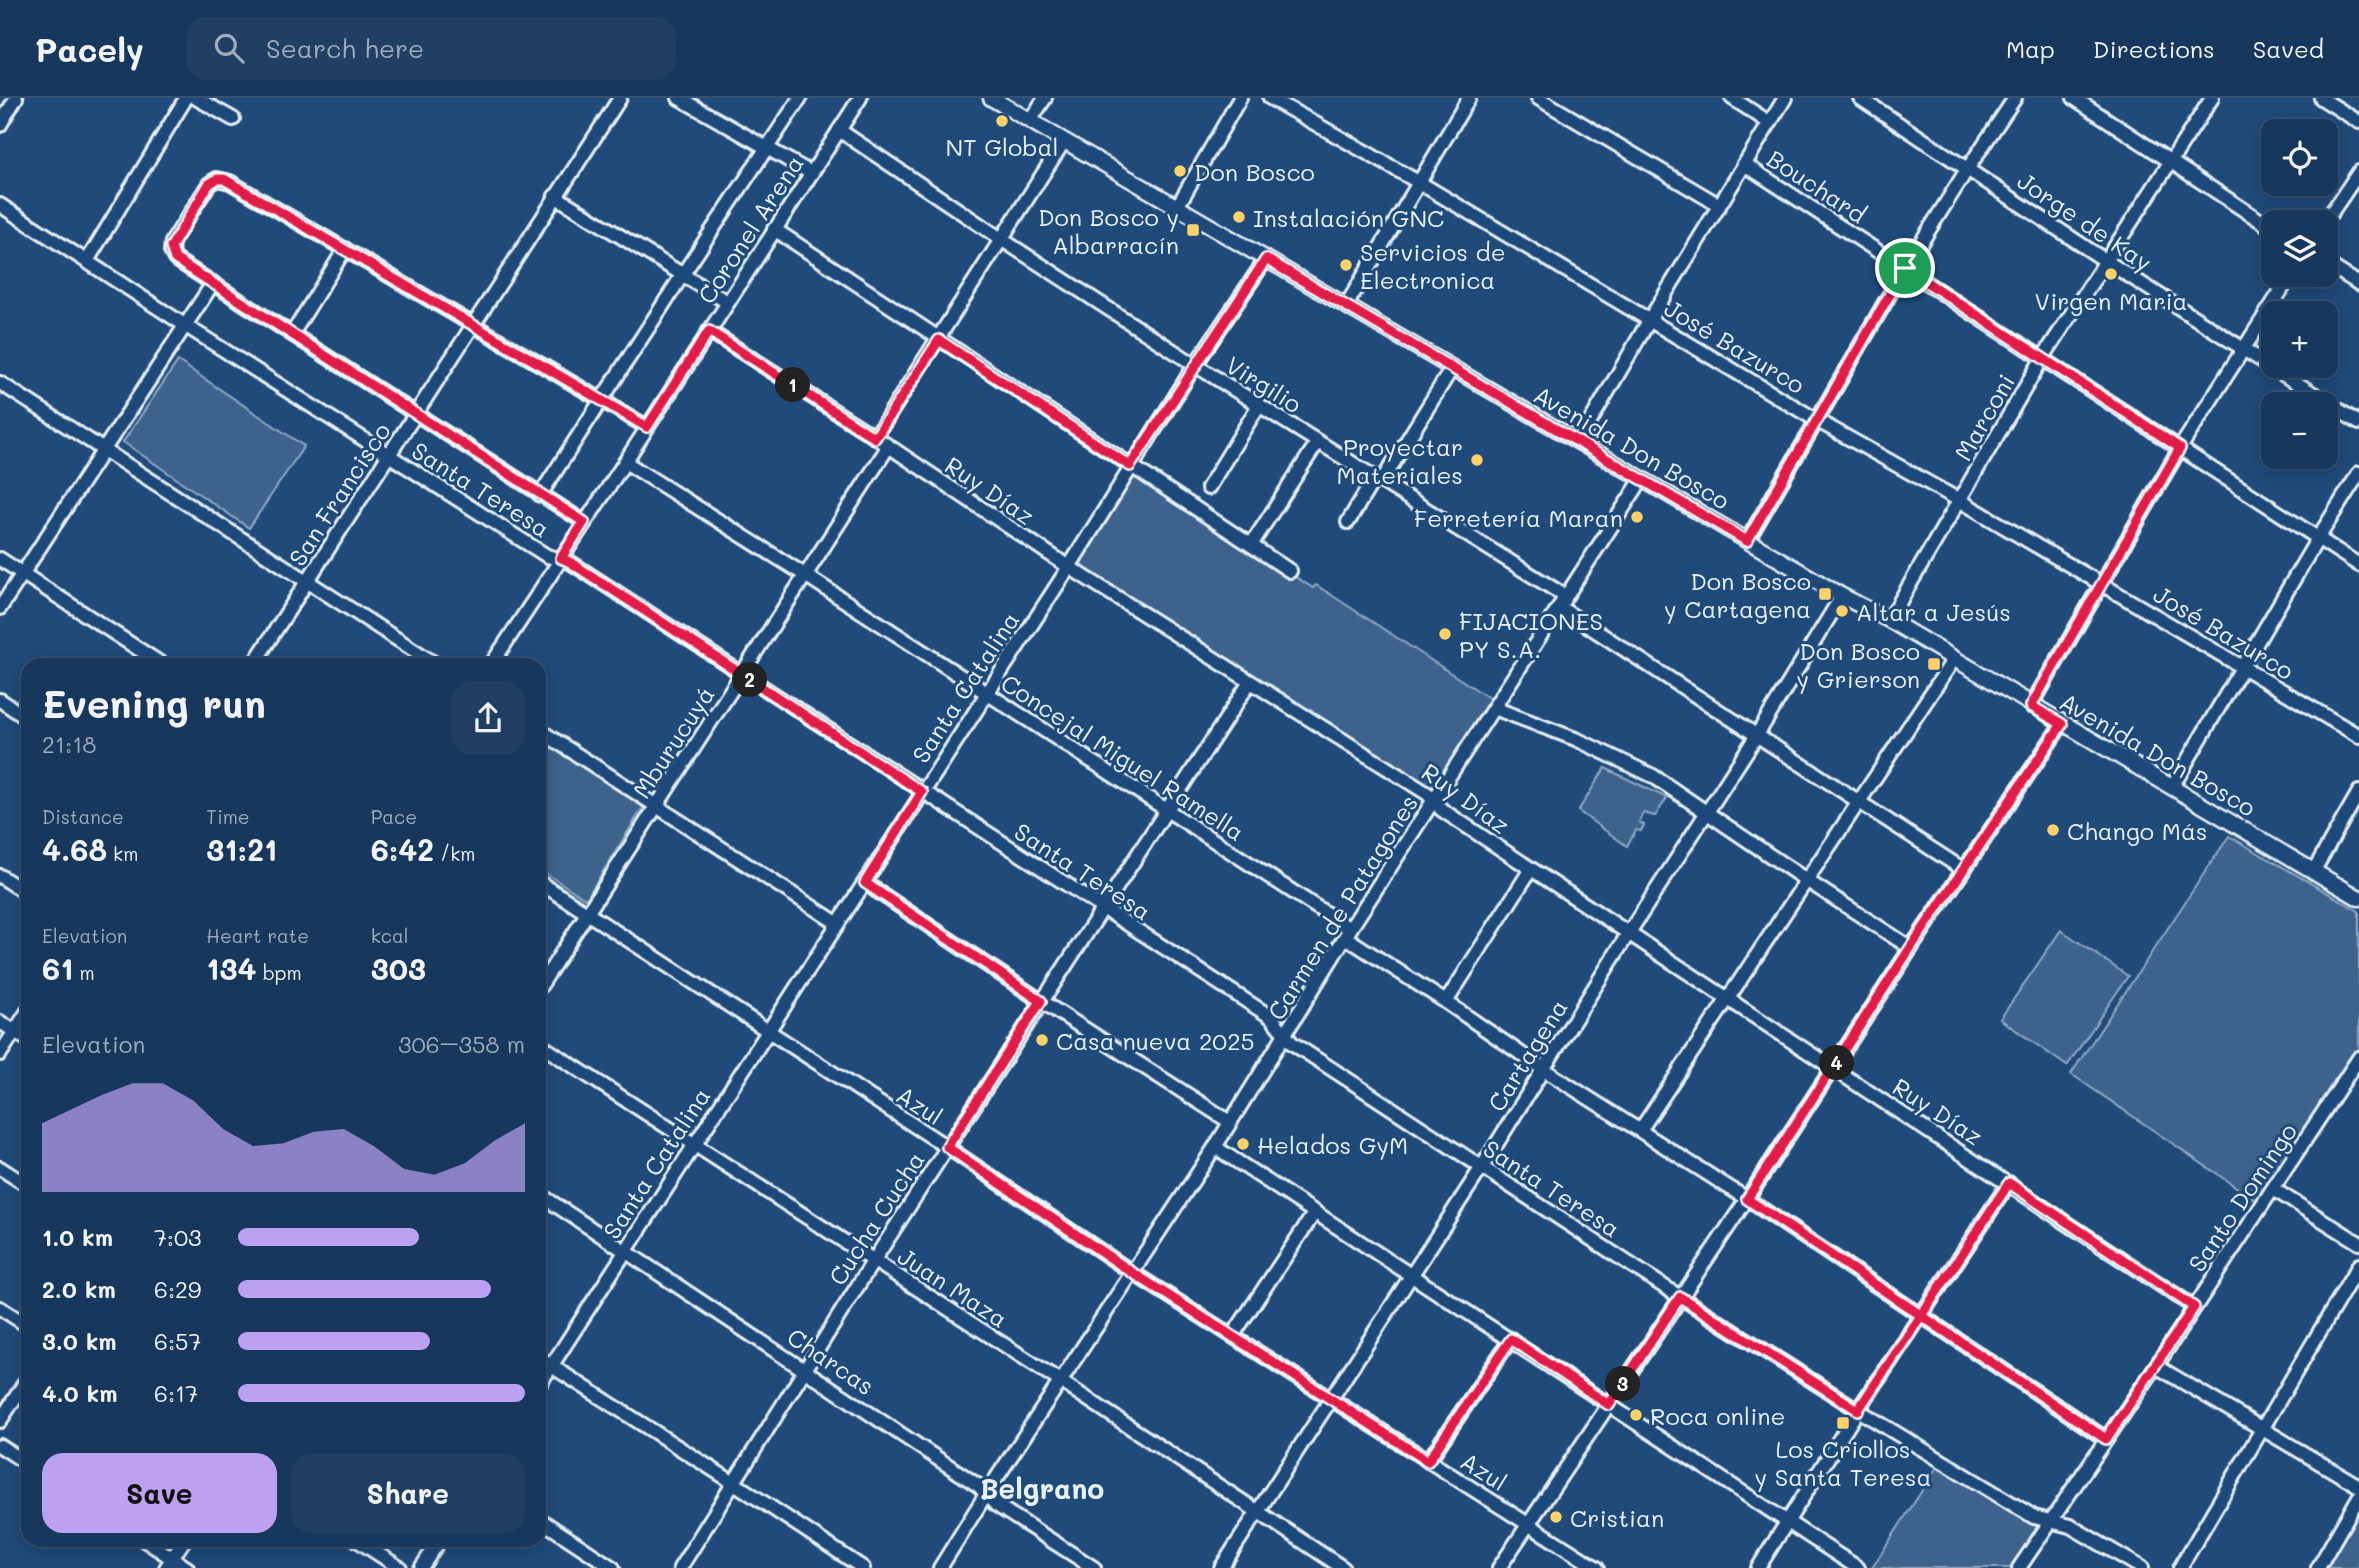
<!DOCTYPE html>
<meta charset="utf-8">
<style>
:root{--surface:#17385c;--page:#203f62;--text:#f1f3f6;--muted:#9eacbb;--line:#365272;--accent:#bca0f2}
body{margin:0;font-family:Mali,sans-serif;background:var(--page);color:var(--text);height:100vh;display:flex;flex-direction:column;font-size:26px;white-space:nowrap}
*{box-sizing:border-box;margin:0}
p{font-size:23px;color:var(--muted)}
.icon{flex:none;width:38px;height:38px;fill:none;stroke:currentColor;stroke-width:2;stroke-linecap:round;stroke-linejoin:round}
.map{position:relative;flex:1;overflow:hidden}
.side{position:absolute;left:21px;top:560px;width:525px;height:889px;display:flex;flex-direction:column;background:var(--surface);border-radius:21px;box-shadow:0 4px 18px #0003,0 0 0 2px var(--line)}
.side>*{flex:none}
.buttons{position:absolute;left:2261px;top:21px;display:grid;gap:14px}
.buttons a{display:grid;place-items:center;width:77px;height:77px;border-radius:14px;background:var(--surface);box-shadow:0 4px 18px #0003,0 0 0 2px var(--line);font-size:35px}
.pin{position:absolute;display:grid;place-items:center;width:60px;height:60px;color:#fff;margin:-30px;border:4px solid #fff;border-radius:50%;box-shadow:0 2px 7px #0007}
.km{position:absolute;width:35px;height:35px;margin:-18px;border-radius:50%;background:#222;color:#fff;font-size:19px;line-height:35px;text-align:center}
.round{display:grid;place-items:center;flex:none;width:74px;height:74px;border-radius:21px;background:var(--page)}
.summary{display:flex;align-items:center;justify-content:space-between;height:119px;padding:0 21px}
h1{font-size:38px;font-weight:800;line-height:52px}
.figures{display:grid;grid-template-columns:repeat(3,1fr);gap:10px;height:119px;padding:7px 21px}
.figures div{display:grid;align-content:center}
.figures b{font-size:30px;font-weight:800}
.figures small{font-size:19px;font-weight:400}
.figures p{font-size:19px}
.chart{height:196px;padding:14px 21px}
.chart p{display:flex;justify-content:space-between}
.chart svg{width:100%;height:126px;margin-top:7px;fill:var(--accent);opacity:.7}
.action{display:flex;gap:14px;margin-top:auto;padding:14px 21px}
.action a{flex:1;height:80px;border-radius:21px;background:var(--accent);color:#111;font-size:28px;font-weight:800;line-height:80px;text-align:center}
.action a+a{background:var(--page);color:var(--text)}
ul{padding:0 21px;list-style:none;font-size:23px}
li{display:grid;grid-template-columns:112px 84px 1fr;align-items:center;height:52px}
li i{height:18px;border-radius:9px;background:var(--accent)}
header{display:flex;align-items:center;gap:42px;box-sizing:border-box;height:98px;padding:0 35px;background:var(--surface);border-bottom:2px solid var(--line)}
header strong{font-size:33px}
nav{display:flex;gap:38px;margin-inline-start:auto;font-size:24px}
.search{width:490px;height:63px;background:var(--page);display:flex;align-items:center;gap:18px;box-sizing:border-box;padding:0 24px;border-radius:21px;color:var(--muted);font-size:26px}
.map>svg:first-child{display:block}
.green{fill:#3c628c;stroke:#92aac2;stroke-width:2}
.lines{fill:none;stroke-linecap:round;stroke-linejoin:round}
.minor-casing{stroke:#e8f1f8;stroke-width:18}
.major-casing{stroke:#e8f1f8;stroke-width:19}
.minor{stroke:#1f4a7a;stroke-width:12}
.major{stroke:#1f4a7a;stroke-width:14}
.route-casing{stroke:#fff;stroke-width:14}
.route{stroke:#e11d48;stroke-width:9}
.poi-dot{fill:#ffd166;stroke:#1f4a7a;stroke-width:2.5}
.labels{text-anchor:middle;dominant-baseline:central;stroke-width:6;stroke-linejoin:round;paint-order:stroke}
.poi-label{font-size:24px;fill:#e8f1f8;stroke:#1f4a7a;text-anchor:start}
.street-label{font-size:24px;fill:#e8f1f8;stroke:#1f4a7a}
.quarter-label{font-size:28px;font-weight:bold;fill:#e8f1f8;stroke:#1f4a7a}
</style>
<header>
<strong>Pacely</strong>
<div class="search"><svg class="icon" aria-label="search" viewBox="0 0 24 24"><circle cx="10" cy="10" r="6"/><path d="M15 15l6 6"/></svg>Search here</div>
<nav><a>Map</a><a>Directions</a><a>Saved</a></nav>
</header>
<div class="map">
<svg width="2359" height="1470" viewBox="0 0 2359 1470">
<rect width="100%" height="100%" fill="#1f4a7a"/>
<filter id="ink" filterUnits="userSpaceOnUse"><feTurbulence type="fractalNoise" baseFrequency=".0143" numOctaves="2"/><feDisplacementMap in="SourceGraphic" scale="14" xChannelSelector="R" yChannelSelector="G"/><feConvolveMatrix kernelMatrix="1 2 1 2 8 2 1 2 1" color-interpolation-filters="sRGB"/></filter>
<g filter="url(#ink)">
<g class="green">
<path d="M178,263L304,348L249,430L123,344Z"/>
<path d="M1139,379L1313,490L1316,487L1492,602L1437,687L1429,691L1077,469V465L1130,381Z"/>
<path d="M539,639L645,706L586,801L539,771Z"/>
<path d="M1605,670L1667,700L1655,718L1643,715L1639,724L1644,727L1641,733L1636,732L1627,748L1578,713Z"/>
<path d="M2229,738L2359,813V952L2261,1106L2071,976Z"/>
<path d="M2061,832L2128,878L2067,968L2000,921Z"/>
<path d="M1941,1363L2049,1424L2019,1470H1872Z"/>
<path d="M2359,1399V1470H2318Z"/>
</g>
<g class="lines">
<g class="minor-casing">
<g id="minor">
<path d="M196,0L233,21"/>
<path d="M679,0L811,75"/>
<path d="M1270,0L1420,85L1818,323L1959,402L2359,638"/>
<path d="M1538,0L1719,107"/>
<path d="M1732,0L1770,25"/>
<path d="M1860,0L2106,163L2359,325"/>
<path d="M2074,0L2273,131"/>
<path d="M2321,0L2359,24"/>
<path d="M1030,23L1045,0"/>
<path d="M0,27L16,0"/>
<path d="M839,32L1001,141L1195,267L1565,498"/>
<path d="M1744,66L2359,467"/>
<path d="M555,98L727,204"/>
<path d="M0,107L186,228L547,458L570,464L1271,919L1292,945L1680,1199L1858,1312L2034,1419L2070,1428L2142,1470"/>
<path d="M1177,109L1240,0"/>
<path d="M2325,124L2359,74"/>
<path d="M774,131L1290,473"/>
<path d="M87,163L186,0"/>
<path d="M2326,165L2359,186"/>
<path d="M1346,208L1469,0"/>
<path d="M709,233L875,339L1069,469L1428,696L1442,712L2194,1209"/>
<path d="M292,236L345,151"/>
<path d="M0,285L437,567"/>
<path d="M875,339L1064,43"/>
<path d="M1579,343L1650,221L1785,0"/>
<path d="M625,364L805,477L1350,831"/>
<path d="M1382,383L1452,270"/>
<path d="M1208,390L1259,307"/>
<path d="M540,397L683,176L800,0"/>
<path d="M584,424L175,161L171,153L172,144L209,86L217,81L230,84L647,329"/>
<path d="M1348,424L1375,379"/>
<path d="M1747,443L1905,170L1968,70L2015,0"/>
<path d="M1251,447L1317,345"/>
<path d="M0,461L163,567"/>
<path d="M1559,509L1964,772"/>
<path d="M0,510L213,185"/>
<path d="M1889,522L2042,261L2212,0"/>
<path d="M253,567L620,0"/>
<path d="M491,567L625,364L860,0"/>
<path d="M0,602L28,621"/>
<path d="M2031,608L2180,350L2291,177"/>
<path d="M1494,610L1578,642L1653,678L1806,782L1911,850"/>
<path d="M539,632L837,825"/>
<path d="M2172,689L2318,440L2359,375"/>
<path d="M2313,774L2359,694"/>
<path d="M0,778L28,796"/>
<path d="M539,784L947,1049L1133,1175L1597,1470"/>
<path d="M865,785L1041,903L1230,1024"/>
<path d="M1345,839L1446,904L1543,971L1747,1101L2106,1341"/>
<path d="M539,890L888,349"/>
<path d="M1446,904L1531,771"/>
<path d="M0,924L28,942"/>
<path d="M539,946L1060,1283L1343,1470"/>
<path d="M0,956L28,913"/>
<path d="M1641,1031L1954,561"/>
<path d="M1215,1049L1858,1470"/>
<path d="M0,1070L28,1088"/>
<path d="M2273,1091L2359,1145"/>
<path d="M539,1096L979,1388L996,1407L1094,1470"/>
<path d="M0,1210L28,1228"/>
<path d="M1233,1237L1315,1114"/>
<path d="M539,1260L734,1385L863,1470"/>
<path d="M2156,1268L2359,1388"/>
<path d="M539,1287L1069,469L1195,267L1266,161"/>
<path d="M0,1323L28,1280"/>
<path d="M0,1348L28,1366"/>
<path d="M1428,1363L1511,1241"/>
<path d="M539,1421L613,1470"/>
<path d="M144,1442L187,1470"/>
<path d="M357,1442L400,1470"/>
<path d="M166,1470L184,1442"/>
<path d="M421,1470L440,1442"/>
<path d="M680,1470L874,1162L1250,584"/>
<path d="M940,1470L986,1396L1215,1049L1350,831L1642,381"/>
<path d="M1221,1470L1482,1069L1628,836L1757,637L1842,498"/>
<path d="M1499,1470L1747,1101L1911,850L2062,626"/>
<path d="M1758,1470L1858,1312L2009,1085"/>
<path d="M2019,1470L2156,1268L2359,960"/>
<path d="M2180,1470L2359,1167"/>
<path d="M2318,1470L2359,1399"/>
</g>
</g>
<g class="major-casing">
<path id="major" d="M991,0L1842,498L1889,522L2359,800"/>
</g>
<use href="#minor" class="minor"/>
<use href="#major" class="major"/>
</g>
</g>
<g class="lines" filter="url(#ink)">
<g class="route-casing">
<path id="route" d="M1905,170L1747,443L1266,161L1130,368L939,242L875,340L709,233L647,329L224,81H217L209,86L171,149L175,161L584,424L561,460L570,464L922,694L865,785L1041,903L947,1049L1133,1175L1428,1363L1511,1241L1609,1307L1680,1199L1858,1312C1909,1236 1959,1161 2009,1085L2194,1209L2106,1341L1747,1101L1911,849L2062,626L2031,608L2180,350L1905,170"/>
</g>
<use href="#route" class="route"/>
</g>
<g class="poi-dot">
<circle cx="1002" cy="23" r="7"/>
<circle cx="1180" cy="73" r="7"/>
<circle cx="1239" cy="119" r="7"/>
<rect x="1186" y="125" width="14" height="14" rx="3.5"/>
<circle cx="1346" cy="167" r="7"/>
<circle cx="2111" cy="176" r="7"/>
<circle cx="1477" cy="362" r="7"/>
<circle cx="1637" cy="419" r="7"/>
<rect x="1818" y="489" width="14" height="14" rx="3.5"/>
<circle cx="1842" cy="513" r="7"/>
<circle cx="1445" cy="536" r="7"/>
<rect x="1927" y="559" width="14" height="14" rx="3.5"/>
<circle cx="2053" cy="732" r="7"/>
<circle cx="1042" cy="942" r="7"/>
<circle cx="1243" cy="1046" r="7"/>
<circle cx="1636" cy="1317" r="7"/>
<rect x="1836" y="1318" width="14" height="14" rx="3.5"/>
<circle cx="1556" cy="1419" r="7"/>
</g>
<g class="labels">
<g class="poi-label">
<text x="1002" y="48" text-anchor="middle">NT Global</text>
<text x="1194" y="73">Don Bosco</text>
<text x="1179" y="118" text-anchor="end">Don Bosco y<tspan x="1179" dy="28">Albarracín</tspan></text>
<text x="1253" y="119">Instalación GNC</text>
<text x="1360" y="153">Servicios de<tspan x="1360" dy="28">Electronica</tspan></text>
<text x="2111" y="202" text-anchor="middle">Virgen Maria</text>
<text x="1463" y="348" text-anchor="end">Proyectar<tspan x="1463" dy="28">Materiales</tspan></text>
<text x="1623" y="419" text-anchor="end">Ferretería Maran</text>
<text x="1811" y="482" text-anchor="end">Don Bosco<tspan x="1811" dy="28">y Cartagena</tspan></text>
<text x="1856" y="513">Altar a Jesús</text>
<text x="1459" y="522">FIJACIONES<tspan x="1459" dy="28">PY S.A.</tspan></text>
<text x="1920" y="552" text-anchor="end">Don Bosco<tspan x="1920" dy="28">y Grierson</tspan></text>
<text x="2067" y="732">Chango Más</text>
<text x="1056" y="942">Casa nueva 2025</text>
<text x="1257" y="1046">Helados GyM</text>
<text x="1650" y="1317">Roca online</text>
<text x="1843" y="1350" text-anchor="middle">Los Criollos<tspan x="1843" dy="28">y Santa Teresa</tspan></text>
<text x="1570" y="1419">Cristian</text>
</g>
<g class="street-label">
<text transform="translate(1817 88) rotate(33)">Bouchard</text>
<text transform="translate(2085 123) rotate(34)">Jorge de Kay</text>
<text transform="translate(750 131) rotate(-57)">Coronel Arena</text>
<text transform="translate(1735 248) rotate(31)">José Bazurco</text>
<text transform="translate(1264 286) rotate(32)">Virgilio</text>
<text transform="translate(1984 319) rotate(-60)">Marconi</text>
<text transform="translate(1632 349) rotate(30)">Avenida Don Bosco</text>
<text transform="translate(481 391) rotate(32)">Santa Teresa</text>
<text transform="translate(990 392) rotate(34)">Ruy Díaz</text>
<text transform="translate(339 396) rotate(-57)">San Francisco</text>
<text transform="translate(2224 534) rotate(31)">José Bazurco</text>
<text transform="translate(965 589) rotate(-57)">Santa Catalina</text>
<text transform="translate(673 644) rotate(-57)">Mburucuyá</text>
<text transform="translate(2158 656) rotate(30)">Avenida Don Bosco</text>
<text transform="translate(1123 659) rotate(33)">Concejal Miguel Ramella</text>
<text transform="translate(1466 700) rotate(36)">Ruy Díaz</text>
<text transform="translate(1083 773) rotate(33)">Santa Teresa</text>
<text transform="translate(1342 809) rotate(-58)">Carmen de Patagones</text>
<text transform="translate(1527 957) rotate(-58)">Cartagena</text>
<text transform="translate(920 1007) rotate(33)">Azul</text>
<text transform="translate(1938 1013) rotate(33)">Ruy Díaz</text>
<text transform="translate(656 1065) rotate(-57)">Santa Catalina</text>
<text transform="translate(1552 1090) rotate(33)">Santa Teresa</text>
<text transform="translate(2242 1099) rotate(-56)">Santo Domingo</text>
<text transform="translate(876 1120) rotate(-57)">Cucha Cucha</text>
<text transform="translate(953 1189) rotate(33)">Juan Maza</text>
<text transform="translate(831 1263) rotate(34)">Charcas</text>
<text transform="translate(1484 1373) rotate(32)">Azul</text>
</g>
<g class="quarter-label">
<text x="1042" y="1390">Belgrano</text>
</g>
</g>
</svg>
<div class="buttons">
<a><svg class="icon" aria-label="locate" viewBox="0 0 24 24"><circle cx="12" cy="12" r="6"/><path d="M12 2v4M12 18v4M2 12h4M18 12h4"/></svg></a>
<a><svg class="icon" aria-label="layers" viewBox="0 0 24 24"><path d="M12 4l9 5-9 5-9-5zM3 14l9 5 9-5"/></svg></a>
<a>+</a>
<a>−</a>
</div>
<div class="pin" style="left:1905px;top:170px;background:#1e9e55"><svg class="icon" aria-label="arrive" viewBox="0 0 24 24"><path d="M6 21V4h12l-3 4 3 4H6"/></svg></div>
<b class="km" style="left:793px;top:287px">1</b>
<b class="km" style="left:750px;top:582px">2</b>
<b class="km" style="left:1623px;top:1286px">3</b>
<b class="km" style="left:1837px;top:965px">4</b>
<section class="side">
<div class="summary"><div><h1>Evening run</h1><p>21:18</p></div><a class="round"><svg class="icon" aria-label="share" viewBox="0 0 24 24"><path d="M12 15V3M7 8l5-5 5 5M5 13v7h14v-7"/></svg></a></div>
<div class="figures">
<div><p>Distance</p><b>4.68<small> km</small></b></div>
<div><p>Time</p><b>31:21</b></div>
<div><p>Pace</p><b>6:42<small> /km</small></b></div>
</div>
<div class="figures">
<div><p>Elevation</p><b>61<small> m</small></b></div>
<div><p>Heart rate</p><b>134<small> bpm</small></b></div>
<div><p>kcal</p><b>303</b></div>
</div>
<div class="chart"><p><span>Elevation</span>306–358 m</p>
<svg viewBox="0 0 160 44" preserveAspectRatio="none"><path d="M0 44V20L10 15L20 10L30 6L40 6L50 12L60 22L70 28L80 27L90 23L100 22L110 28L120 36L130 38L140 34L150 26L160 20V44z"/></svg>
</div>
<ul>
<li><b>1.0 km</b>7:03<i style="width:63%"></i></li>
<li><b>2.0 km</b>6:29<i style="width:88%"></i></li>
<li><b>3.0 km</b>6:57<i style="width:67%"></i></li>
<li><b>4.0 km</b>6:17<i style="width:100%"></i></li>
</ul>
<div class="action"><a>Save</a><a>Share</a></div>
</section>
</div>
